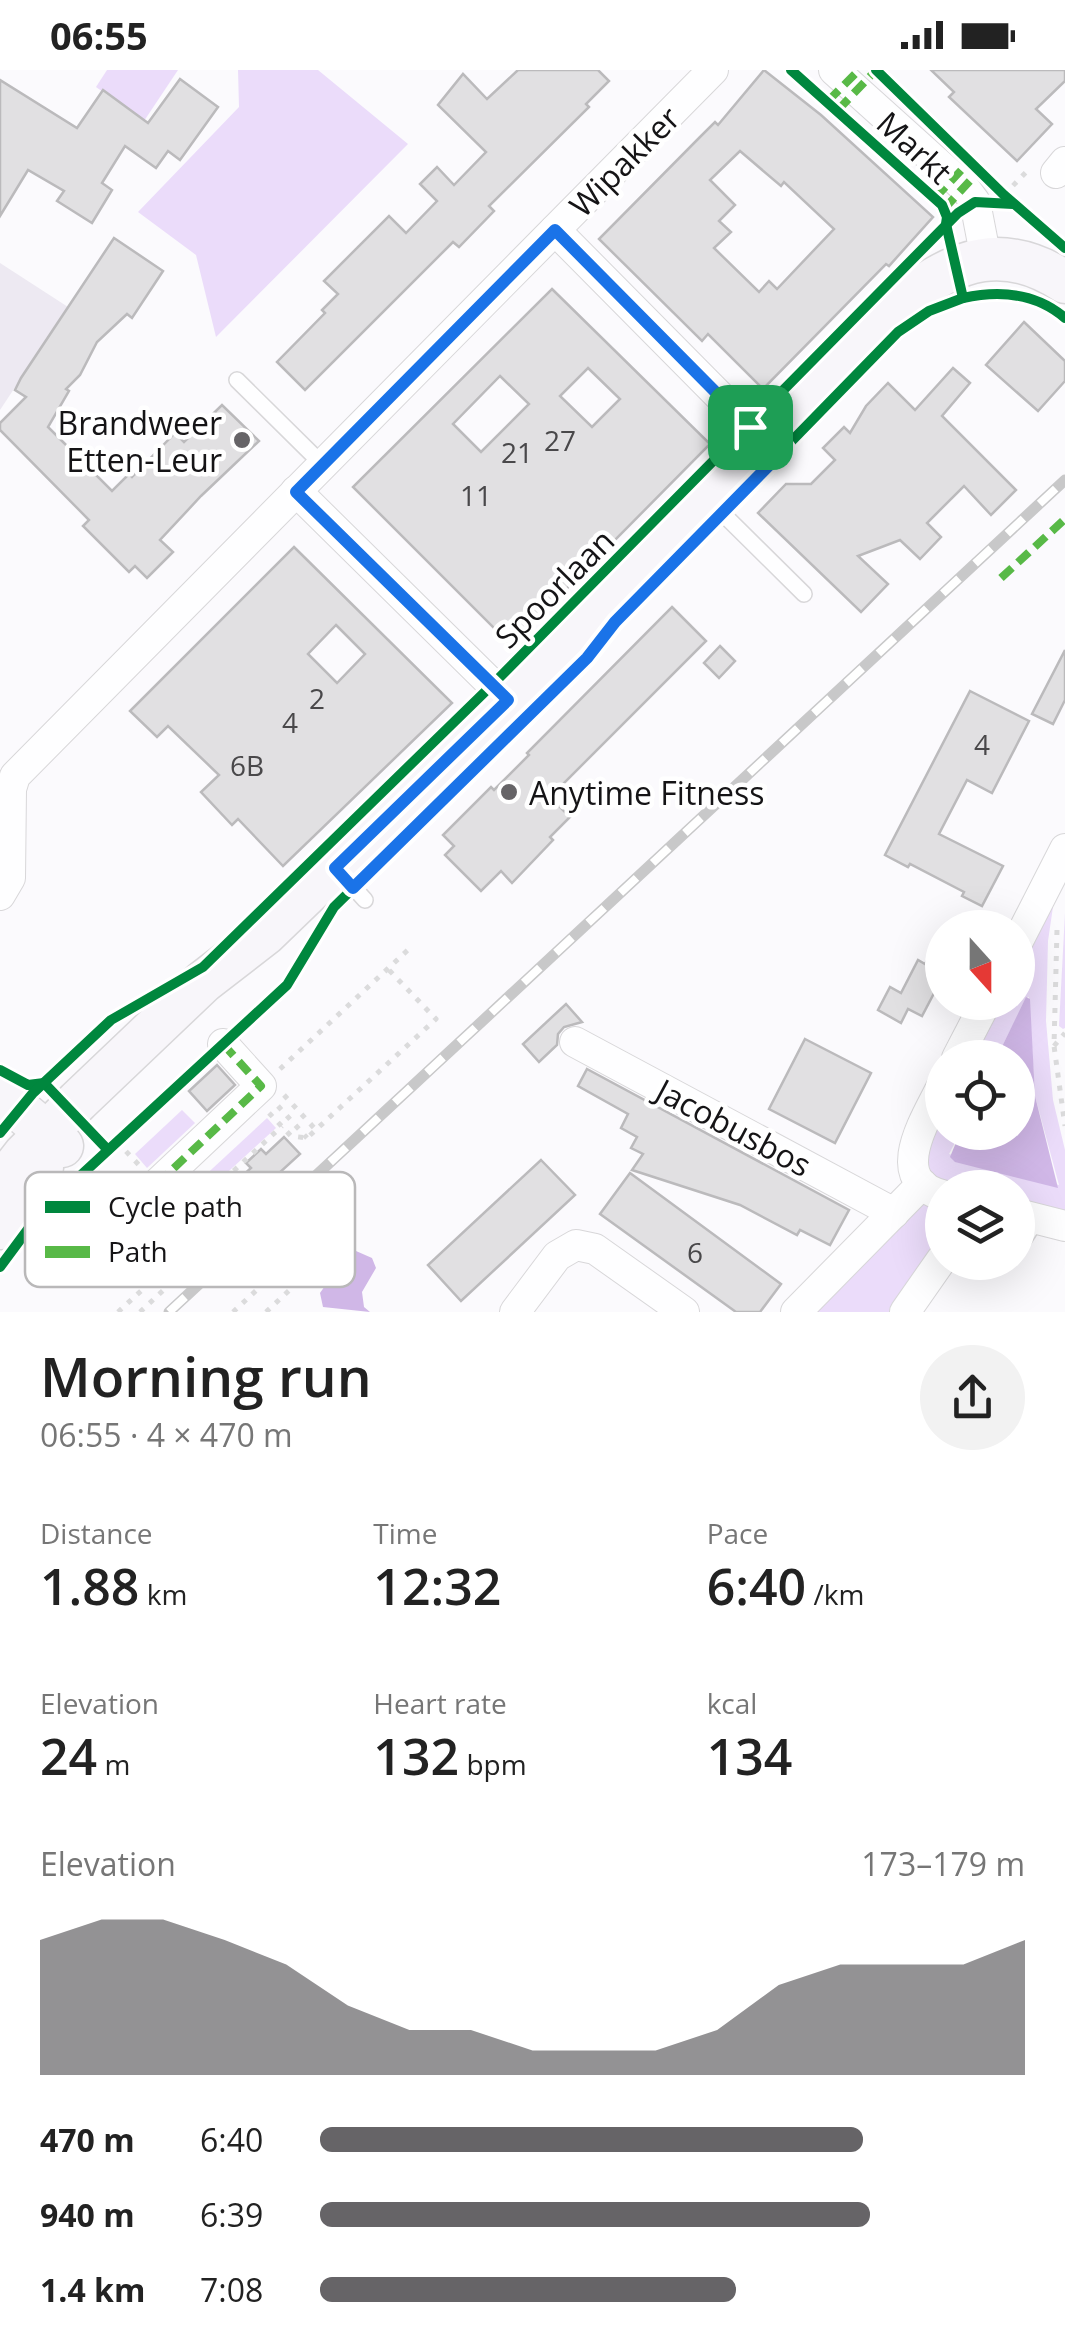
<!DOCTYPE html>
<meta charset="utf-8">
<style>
:root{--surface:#fff;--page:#f2f2f2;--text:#222;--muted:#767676;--accent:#666467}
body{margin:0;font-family:"Open Sans",sans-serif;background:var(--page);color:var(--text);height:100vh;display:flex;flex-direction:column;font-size:38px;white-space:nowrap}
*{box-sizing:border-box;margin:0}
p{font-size:32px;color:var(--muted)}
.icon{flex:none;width:55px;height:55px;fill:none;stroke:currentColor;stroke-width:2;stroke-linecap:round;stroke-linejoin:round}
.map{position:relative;height:1242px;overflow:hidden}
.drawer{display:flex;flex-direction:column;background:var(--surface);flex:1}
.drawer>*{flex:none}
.needle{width:65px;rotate:159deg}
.buttons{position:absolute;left:925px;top:840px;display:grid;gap:20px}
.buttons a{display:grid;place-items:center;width:110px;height:110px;border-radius:50%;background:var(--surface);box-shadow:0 10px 40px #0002;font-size:50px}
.pin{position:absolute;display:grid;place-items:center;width:85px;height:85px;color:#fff;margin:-42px;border-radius:20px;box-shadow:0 5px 15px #0006}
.round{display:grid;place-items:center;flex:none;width:105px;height:105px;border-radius:52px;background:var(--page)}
.head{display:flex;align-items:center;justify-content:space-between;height:170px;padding:0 40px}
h1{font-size:55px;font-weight:600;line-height:75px}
.stats{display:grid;grid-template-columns:repeat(3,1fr);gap:15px;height:170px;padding:10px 40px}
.stats div{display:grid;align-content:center}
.stats b{font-size:50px;font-weight:600}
.stats small{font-size:28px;font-weight:400}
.stats p{font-size:28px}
.chart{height:280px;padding:20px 40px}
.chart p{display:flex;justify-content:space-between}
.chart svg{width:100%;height:180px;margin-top:10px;fill:var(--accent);opacity:.7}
ul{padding:0 40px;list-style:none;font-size:32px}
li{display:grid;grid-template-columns:160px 120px 1fr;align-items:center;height:75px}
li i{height:25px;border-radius:12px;background:var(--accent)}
.status{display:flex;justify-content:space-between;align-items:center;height:70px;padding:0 50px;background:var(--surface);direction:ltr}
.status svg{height:28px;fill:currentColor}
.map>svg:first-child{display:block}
.built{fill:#ede9f2}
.green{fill:#ebdcfa}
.water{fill:#d0b7e7}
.building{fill:#e1e0e2;stroke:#bbbabc;stroke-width:2.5;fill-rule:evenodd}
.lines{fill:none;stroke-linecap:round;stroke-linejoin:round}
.lane-casing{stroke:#d8d7d9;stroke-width:18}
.street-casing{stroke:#d8d7d9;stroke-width:32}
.secondary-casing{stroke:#d8d7d9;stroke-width:45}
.path{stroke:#dbdbdc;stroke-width:5;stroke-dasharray:5 8;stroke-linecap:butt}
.lane{stroke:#fefeff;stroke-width:15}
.street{stroke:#fefeff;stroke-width:30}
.secondary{stroke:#f8f6fa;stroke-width:42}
.rail-casing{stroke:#c8c8c9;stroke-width:11}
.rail{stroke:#fff;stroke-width:8;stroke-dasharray:22;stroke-linecap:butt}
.quiet{stroke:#58b947;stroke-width:8;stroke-dasharray:15 8;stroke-linecap:butt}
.cycleway-casing{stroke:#fff;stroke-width:16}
.cycleway{stroke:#00873e;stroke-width:10}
.route-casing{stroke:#fff;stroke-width:20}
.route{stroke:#1a73e8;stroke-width:12}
.poi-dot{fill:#666467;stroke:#fff;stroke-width:4}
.labels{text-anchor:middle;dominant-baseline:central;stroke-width:9;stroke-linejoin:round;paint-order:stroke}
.number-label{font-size:28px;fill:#49484a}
.street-label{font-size:32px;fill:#151416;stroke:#fff}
.poi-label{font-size:32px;fill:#151416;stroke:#fff;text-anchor:end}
.key{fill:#fff;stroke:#b9b8b9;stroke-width:2.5}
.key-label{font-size:28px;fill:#151416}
</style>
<div class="status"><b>06:55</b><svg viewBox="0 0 49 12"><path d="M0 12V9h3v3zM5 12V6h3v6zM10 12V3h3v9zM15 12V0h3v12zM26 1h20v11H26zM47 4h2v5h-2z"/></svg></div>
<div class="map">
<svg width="1065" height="1242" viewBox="0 0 1065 1242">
<rect width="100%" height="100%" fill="#fbfafd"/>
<path class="built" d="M0,193L68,237L0,340Z"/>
<g class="green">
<path d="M107,0H178L144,51L96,17Z"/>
<path d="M238,0H318L408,74L216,267L196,185L138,142L239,37Z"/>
<path d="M1054,830L1048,871L1046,951L1053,1030L1065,1080V1144L1018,1131V1118C993,1117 956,1124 936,1108C929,1103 927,1094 924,1087L942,1043V1062L960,1063L949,1084L1059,1115L1035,1026L1029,927L1026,928L997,987H971L999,933L1018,932V897Z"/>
<path d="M1065,843V958L1063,959L1059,956Z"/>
<path d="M182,1040L195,1053L147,1098L135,1084Z"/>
<path d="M267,1048L276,1058L195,1132L186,1123Z"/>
<path d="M923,1133L942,1140V1177L896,1242H810Z"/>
</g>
<g class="water">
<path d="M1026,927L1030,929L1035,1026L1058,1118L955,1092L950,1087L960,1063L1018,1062V988L997,987Z"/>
<path d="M356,1181L372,1188L376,1198L362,1222L364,1237L370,1242L323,1237L320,1223L346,1186Z"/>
</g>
<g class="building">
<path d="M518,0H598L609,11L586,34L589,37L489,136L494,141L459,177L453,172L305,320L277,292L325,243L322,240L338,224L324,211L389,146L406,163L437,131L420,114L437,97L454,115L486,82L438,35L463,4L487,29Z"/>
<path d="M764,0L821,45L933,147L889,196L886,194L763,319L708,264L702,271L599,169L700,67L715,52L718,55ZM740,81L781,116L784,112L834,159L777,219L769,211L759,222L714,178L731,162L719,151L735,135L710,110Z"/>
<path d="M931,0H1065V11L1036,39L1052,54L1017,91L949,27L954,22Z"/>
<path d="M180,9L218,37L180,90L168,81L156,98L125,76L102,113L112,120L92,153L57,131L64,121L28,100L0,146V10L77,58L103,20L148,53Z"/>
<path d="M114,168L163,201L132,248L127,244L97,272L80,305L66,319L69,321L48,357L112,421L129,404L132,407L175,363L184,372L222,335L259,371L201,426L160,470L173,482L147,508L135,496L129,502L83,456L89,450L0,360V353L26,327L15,320L21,308Z"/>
<path d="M552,219L710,374L511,575L353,417ZM588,298L620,329L592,357L560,326ZM500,306L529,334L481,382L453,354Z"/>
<path d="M1024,252L1065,291V311L1038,341L986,295Z"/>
<path d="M953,298L970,313L942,346L1016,420L991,445L964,416L927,453L941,467L920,489L900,470L858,486L888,514L861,542L758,443L786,414H811L835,390L823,378L844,357L850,363L866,336L888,313L915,340Z"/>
<path d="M294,477L452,633L283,796L238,749L232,755L201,722L219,705L168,656L157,667L130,641ZM336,555L365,584L337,613L308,584Z"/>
<path d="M672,537L706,571L550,727L570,747L550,767L553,770L512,813L501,801L481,821L445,785L454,776L443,765L491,717L494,720L529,685L527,683Z"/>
<path d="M720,576L735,591L719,608L704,593Z"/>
<path d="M1065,580V630L1053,654L1032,644Z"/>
<path d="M970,621L1029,651L992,723L967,710L939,764L1003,796L982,836L962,826L964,822L910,794L908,797L885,785Z"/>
<path d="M942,862V908L922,946L908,939L901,953L878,940L890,917L901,923L918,890L925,894Z"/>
<path d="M566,934L582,952L564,957L558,964L557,975L539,992L523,974Z"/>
<path d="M805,969L871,1003L835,1073L769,1039Z"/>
<path d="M217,995L235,1015L207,1041L189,1021Z"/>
<path d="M587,999L849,1140L830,1175L800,1160L797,1165L740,1135L632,1100L643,1084L631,1078L637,1067L621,1058L628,1044L578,1016Z"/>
<path d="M284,1067L300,1084L266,1115L269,1118L254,1132L252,1129L218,1160L202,1143L251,1098L246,1093L261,1079L266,1084Z"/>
<path d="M541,1090L575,1125L461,1231L428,1195Z"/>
<path d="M630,1103L781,1214L760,1242H736L600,1144Z"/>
</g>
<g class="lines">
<g class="lane-casing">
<g id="lane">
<path d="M237,310L323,395"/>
<path d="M710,431L804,524"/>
<path d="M338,800L365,830"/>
<path d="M1019,1177L1037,1149"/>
</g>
</g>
<g class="street-casing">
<g id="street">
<path d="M834,0L964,117L975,132L986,189"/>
<path d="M1056,103L1065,92"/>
<path d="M555,160L764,371"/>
<path d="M296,421L508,630"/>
<path d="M0,825L10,808L11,719L15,706L713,0"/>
<path d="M1018,871L1065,779"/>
<path d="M575,972L894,1143"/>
<path d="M957,988L986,932"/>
<path d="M942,1016C927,1047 885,1110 942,1125"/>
<path d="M157,1114L261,1016L223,974"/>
<path d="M1018,1144L1065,1156"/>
<path d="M515,1242L557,1186L576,1175L595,1179L684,1242"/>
<path d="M796,1242L922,1114"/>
<path d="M905,1242L942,1189"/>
</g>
</g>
<g class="secondary-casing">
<g id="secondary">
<path d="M0,1023L62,1076"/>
<path d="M0,1116L24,1085L78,1031L203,912L265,864L489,648L905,230C956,187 1006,173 1065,212"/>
<path d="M0,1158L42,1097"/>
</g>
</g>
<g class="path">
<path d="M1004,125L1030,98"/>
<path d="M1057,860L1054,976L1065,1056"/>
<path d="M1054,976L1065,963"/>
<path d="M280,999L410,878"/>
<path d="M284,1025L316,1060"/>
<path d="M278,1036L307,1068"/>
<path d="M269,1043L291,1066L307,1068L436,949L388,899"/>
<path d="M117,1072L139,1095"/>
<path d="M174,1132L192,1152"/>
<path d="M186,1145L282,1056"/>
<path d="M118,1242L190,1176"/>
<path d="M140,1242L213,1174"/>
<path d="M233,1242L274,1204L289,1220"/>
<path d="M266,1242L353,1161"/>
</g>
<use href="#lane" class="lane"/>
<use href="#street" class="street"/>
<use href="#secondary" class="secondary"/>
<g class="rail-casing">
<path id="rail" d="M169,1242L1065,410"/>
</g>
<use href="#rail" class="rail"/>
<g class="quiet">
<path d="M828,31L859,0"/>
<path d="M838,40L876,0"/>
<path d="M935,128L969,92"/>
<path d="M944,139L979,101"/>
<path d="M1001,508L1065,449"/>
<path d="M157,1114L261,1016L223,974"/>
</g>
<g class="cycleway-casing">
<g id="cycleway">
<path d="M791,0L942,135L947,147L946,154L963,228C1000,220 1036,223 1065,248"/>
<path d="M876,0L1004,125L1065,178"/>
<path d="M0,1000L28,1015L44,1013L108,1080"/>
<path d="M0,1063L33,1023L111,950L203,897L492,615L958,143L975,132L1013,134"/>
<path d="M0,1197L40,1143L287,915L334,837L587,589L615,552L898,262L929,241L963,228"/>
</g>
</g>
<use href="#cycleway" class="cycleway"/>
</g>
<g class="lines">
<g class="route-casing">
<path id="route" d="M555,160L764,371L786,378L615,552L587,588L353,818L335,798L508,630L296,422Z"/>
</g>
<use href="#route" class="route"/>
</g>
<g class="poi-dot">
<circle cx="242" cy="370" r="10"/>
<circle cx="509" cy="722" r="10"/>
</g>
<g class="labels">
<g class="number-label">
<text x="560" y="370">27</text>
<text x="517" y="382">21</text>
<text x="476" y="425">11</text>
<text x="317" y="628">2</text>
<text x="290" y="652">4</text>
<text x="982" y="674">4</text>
<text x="247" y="695">6B</text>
<text x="695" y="1182">6</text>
</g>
<g class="street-label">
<text transform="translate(915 77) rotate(43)">Markt</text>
<text transform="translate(624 91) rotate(-45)">Wipakker</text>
<text transform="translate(554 518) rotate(-45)">Spoorlaan</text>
<text transform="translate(734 1057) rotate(28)">Jacobusbos</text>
</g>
<g class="poi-label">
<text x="222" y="352">Brandweer<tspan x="222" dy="37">Etten-Leur</tspan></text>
<text x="529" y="722" text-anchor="start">Anytime Fitness</text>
</g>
</g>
<rect x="25" y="1102" width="330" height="115" rx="15" class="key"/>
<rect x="45" y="1131" width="45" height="12" fill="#00873e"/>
<rect x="45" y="1176" width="45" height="12" fill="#58b947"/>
<g class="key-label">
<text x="108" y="1147">Cycle path</text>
<text x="108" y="1192">Path</text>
</g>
</svg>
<div class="buttons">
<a><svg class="needle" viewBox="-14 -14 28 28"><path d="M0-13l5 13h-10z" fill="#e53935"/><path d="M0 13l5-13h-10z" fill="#767676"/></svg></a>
<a><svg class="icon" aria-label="locate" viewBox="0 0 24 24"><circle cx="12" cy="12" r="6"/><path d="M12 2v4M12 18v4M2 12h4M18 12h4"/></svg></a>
<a><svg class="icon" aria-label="layers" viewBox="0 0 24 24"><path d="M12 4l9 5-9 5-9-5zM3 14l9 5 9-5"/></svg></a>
</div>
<div class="pin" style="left:750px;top:357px;background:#1e9e55"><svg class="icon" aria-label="arrive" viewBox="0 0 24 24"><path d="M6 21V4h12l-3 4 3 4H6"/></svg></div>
</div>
<section class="drawer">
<div class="head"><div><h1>Morning run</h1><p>06:55 · 4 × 470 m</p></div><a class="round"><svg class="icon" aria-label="share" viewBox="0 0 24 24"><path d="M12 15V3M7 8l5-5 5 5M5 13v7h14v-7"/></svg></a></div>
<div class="stats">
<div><p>Distance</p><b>1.88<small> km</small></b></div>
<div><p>Time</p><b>12:32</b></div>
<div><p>Pace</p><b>6:40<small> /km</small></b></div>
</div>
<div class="stats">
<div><p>Elevation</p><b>24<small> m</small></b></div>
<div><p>Heart rate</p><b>132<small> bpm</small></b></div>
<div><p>kcal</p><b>134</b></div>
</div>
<div class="chart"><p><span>Elevation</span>173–179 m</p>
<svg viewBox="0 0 160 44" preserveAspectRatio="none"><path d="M0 44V11L10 6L20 6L30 11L40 17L50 27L60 33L70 33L80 38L90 38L100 38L110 33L120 22L130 17L140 17L150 17L160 11V44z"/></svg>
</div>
<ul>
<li><b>470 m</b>6:40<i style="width:77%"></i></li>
<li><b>940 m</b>6:39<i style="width:78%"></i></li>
<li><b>1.4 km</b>7:08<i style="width:59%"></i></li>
</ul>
</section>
